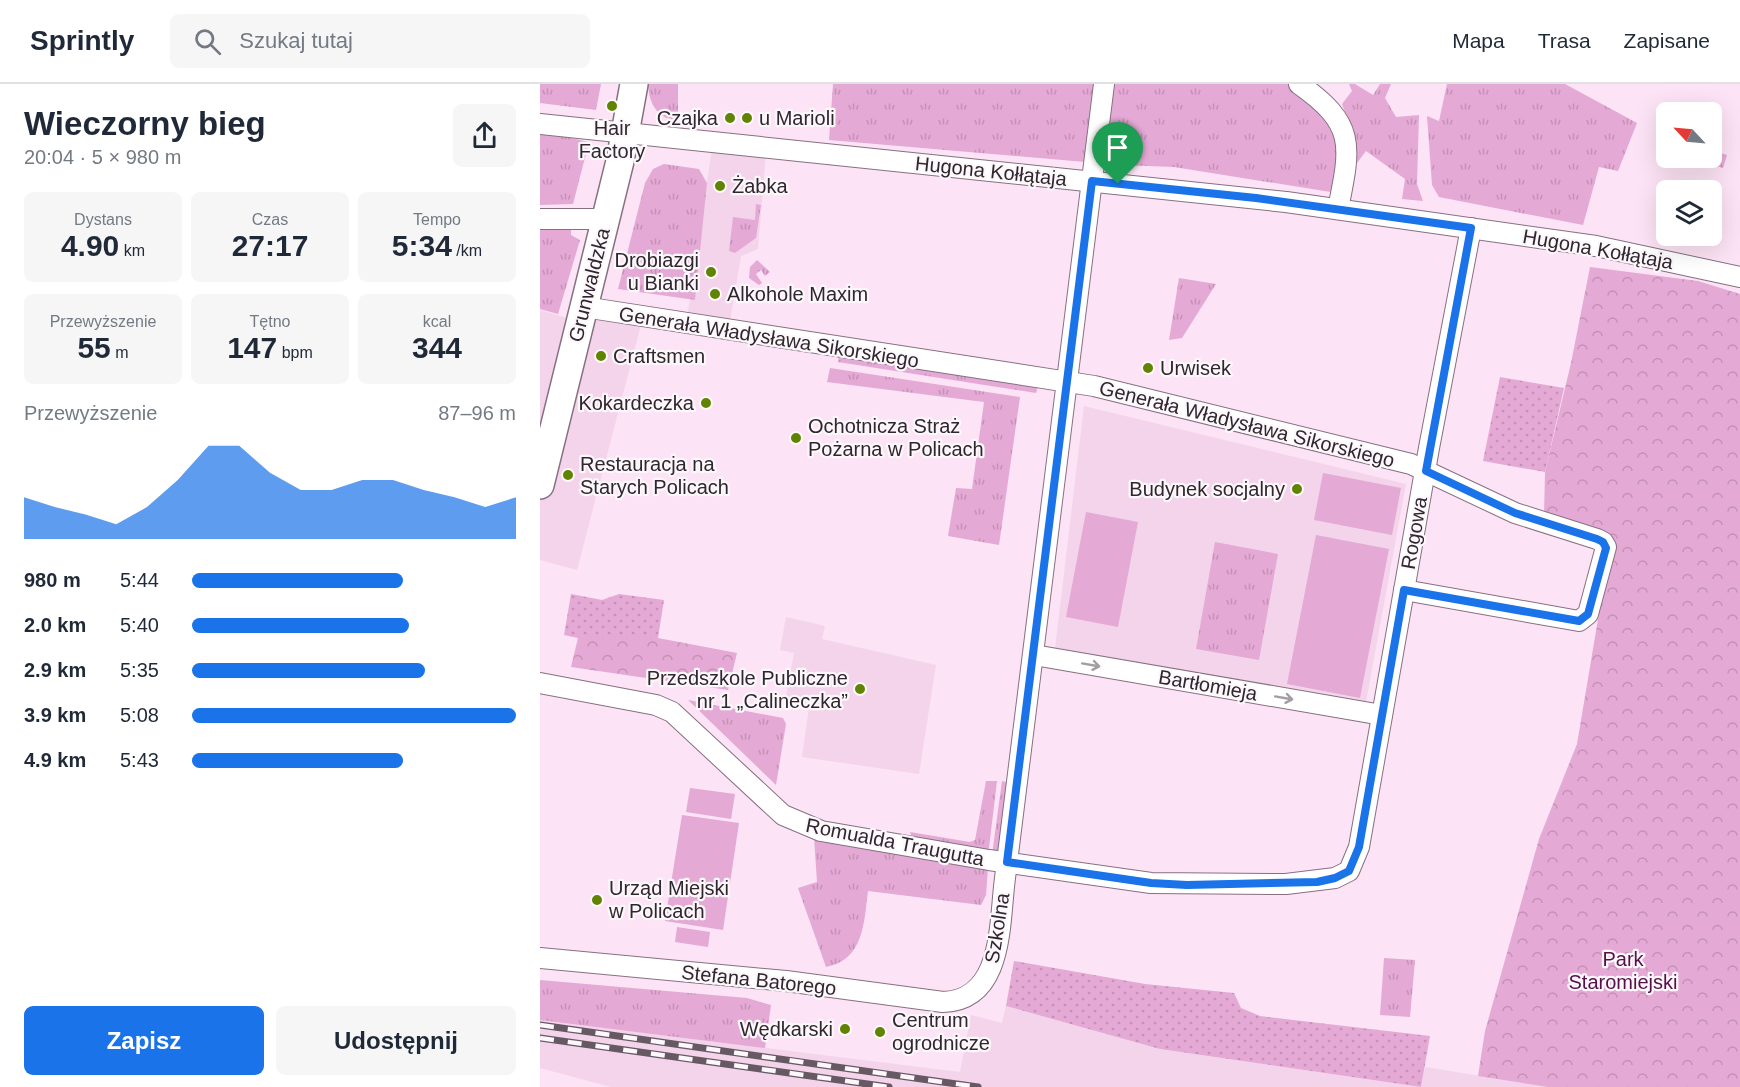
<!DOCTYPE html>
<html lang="pl">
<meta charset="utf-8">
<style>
:root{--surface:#fff;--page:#f6f6f7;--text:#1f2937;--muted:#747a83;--line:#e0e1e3;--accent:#1a73e8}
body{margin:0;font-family:Arial,sans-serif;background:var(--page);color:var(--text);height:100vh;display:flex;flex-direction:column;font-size:22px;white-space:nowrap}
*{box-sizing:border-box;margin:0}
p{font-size:20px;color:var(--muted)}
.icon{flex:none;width:33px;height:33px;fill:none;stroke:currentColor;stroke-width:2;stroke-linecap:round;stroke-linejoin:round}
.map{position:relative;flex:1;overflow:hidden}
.side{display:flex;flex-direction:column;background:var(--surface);width:540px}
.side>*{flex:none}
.needle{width:39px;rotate:296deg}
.tools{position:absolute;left:1116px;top:18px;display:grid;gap:12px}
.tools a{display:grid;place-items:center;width:66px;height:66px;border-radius:9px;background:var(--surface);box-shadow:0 6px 24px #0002;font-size:30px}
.pin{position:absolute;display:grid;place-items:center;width:51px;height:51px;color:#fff;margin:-62px -26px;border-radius:50% 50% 50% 0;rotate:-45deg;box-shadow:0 0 6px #0007}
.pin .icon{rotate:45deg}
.round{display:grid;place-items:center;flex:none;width:63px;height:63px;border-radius:9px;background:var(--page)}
.headline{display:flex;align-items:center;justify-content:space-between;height:102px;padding:0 24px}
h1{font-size:33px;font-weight:700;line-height:45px}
.stats{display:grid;grid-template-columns:repeat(3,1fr);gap:9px;height:102px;padding:6px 24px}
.stats div{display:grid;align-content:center;border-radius:9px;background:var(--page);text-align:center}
.stats b{font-size:30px;font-weight:700}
.stats small{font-size:16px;font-weight:400}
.stats p{font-size:16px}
.chart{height:168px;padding:12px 24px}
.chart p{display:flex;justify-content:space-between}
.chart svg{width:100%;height:108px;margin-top:6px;fill:var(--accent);opacity:.7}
.primary-button{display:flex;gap:12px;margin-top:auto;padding:12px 24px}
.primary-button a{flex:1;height:69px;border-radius:9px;background:var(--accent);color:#fff;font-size:24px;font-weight:700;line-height:69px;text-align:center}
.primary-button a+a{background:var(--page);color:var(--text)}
ul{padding:0 24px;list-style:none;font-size:20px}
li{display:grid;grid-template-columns:96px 72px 1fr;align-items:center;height:45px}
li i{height:15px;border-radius:8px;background:var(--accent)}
header{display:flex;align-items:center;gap:36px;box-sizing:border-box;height:84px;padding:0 30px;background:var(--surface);border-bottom:2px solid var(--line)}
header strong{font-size:28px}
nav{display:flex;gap:33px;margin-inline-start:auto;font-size:21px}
.search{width:420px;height:54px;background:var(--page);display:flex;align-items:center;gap:15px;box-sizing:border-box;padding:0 21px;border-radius:9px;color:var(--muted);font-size:22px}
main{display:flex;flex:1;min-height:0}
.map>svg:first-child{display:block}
.built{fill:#f3d4ea}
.grass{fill:url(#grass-tufts)}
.forest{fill:url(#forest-crowns)}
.garden{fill:url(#garden-dots)}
.pitch{fill:#e4a9d5}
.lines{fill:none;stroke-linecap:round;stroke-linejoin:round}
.street-casing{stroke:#867080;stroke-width:22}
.secondary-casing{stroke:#867080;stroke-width:30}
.street{stroke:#fff;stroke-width:20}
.secondary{stroke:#fff;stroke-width:27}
.rail-casing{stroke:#665963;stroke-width:7}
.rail{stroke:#fcf7fb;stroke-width:4.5;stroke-dasharray:14;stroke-linecap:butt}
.oneway{stroke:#a29ea1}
.route-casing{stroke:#fff;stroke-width:12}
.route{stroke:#1a73e8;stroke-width:8}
.poi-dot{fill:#608300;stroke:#fcf7fb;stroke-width:2}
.labels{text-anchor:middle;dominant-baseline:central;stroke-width:4.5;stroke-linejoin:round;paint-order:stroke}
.poi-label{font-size:20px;fill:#30272e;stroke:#fcf7fb;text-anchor:start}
.street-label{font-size:20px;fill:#30272e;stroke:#fcf7fb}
.park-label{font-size:20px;fill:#551049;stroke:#fcf7fb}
</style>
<header>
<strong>Sprintly</strong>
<div class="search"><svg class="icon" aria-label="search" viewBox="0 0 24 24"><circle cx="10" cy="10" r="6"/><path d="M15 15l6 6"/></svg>Szukaj tutaj</div>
<nav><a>Mapa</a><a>Trasa</a><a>Zapisane</a></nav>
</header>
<main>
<section class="side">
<div class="headline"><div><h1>Wieczorny bieg</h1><p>20:04 · 5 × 980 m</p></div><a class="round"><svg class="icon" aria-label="share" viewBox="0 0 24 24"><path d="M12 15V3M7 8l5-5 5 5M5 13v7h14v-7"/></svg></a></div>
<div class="stats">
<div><p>Dystans</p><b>4.90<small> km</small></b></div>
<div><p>Czas</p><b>27:17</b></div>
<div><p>Tempo</p><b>5:34<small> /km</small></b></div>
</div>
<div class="stats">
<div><p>Przewyższenie</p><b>55<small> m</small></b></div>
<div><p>Tętno</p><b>147<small> bpm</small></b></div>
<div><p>kcal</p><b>344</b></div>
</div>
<div class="chart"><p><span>Przewyższenie</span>87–96 m</p>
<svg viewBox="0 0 160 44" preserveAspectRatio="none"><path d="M0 44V27L10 31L20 34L30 38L40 31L50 20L60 6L70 6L80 17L90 24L100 24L110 20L120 20L130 24L140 27L150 31L160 27V44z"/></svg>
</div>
<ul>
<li><b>980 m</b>5:44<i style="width:65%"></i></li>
<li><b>2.0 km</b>5:40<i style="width:67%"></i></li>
<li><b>2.9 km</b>5:35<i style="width:72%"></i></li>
<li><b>3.9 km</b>5:08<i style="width:100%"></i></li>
<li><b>4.9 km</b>5:43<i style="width:65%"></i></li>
</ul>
<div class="primary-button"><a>Zapisz</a><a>Udostępnij</a></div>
</section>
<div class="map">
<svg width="1200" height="1003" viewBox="0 0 1200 1003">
<defs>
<pattern id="grass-tufts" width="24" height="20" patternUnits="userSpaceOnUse" patternTransform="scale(1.5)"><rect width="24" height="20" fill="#e4a9d5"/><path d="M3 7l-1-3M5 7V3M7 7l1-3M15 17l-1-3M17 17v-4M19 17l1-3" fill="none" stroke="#c491b7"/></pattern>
<pattern id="forest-crowns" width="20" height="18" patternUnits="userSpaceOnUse" patternTransform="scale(1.5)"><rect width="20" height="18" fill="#e4a9d5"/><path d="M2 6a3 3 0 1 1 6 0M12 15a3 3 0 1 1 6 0" fill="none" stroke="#c491b7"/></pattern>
<pattern id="garden-dots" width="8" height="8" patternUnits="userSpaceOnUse" patternTransform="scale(1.5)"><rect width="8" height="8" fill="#e4a9d5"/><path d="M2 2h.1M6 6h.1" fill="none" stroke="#c491b7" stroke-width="1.8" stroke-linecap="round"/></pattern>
</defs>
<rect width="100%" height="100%" fill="#fce3f5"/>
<g class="built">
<path d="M172,64L226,68L218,165L201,172L189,243L147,235Z"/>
<path d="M0,226L38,237L0,387Z"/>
<path d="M48,228L102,237L37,486L0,476V417Z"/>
<path d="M544,322L866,400L826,618L515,565Z"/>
<path d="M246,533L285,542L282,555L396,581L379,690L262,673L269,623L245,618L254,569L240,566Z"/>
<path d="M466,922L620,965L880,1003H71L0,984V936L420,988L431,931L462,939Z"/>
<path d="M885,983L1008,1003H881Z"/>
</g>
<g class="grass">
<path d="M0,0H61L56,26L0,19Z"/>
<path d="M108,0H138V38C117,33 109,21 108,0Z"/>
<path d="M293,0H748L771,14L801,55L797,109L634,83L580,81L289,56Z"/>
<path d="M809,0H815L833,11L840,0H851L845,14L856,33L879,31L877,100L883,117L862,115L865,95L826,67L817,79L812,78L813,49L802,20L812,7Z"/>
<path d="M907,0H1025L1097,39L1078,87L1059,83L1043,141L899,113L892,101L887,32L899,37Z"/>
<path d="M0,47L49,58L33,120L0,121Z"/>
<path d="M1172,66L1187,71L1183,84L1163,78L1164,74H1172Z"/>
<path d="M124,80L159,85L167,99L155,216L78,205L105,99L113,85Z"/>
<path d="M216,120L221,121L216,154L195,169L189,167L193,133L215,136Z"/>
<path d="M0,144H31V151L40,156L18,230L0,225Z"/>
<path d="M217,176L230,188L225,192L221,186L216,190L222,199L219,201L209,194L210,183Z"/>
<path d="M639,194L676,200L642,254L629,256Z"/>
<path d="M299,272L498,302L496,309L298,278Z"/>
<path d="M290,284L480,313L459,461L408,452L416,404L432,405L444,318L287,298Z"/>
<path d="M675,458L738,470L719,576L656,565Z"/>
<path d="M148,616L243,634L246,640L236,701Z"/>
<path d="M446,697H457L448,772L372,753L370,748L430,758L435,756Z"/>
<path d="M462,697L469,699L460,765L452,771Z"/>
<path d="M274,753L448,783L446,811L441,821L328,807C324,838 324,876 286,883L258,804L277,798Z"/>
<path d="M844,874L875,876L870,933L840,931Z"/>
<path d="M0,896L207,914L231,921L225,964L0,936Z"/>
</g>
<g class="forest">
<path d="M1050,183L1158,197L1200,210V1003H1008L938,992L945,947L999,755L1037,660L1072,452L1004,433L1005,388L1031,279Z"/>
<path d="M38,554H118L197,569L188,606L31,583Z"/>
</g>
<g class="garden">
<path d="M960,293L1024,304L1005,388L943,377Z"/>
<path d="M31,510L62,516L79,510L124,516L118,554H38L24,551Z"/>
<path d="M474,877L605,900L694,909L701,924L720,932L890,952L881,1003L620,965L466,922Z"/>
</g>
<g class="pitch">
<path d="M783,389L861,404L852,451L774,436Z"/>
<path d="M546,428L598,438L578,543L526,533Z"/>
<path d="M776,451L849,465L820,614L747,600Z"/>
<path d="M150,704L195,710L191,735L146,728Z"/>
<path d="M142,731L199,739L183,846L125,837Z"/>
<path d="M137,843L170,848L168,863L135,858Z"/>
</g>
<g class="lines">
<g class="street-casing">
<g id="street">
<path d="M759,0C816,40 811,61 798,125"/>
<path d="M0,40L746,118L1056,162L1200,193"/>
<path d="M0,135H66"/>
<path d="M44,223L554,302L871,380L975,429L1057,455L1063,458L1066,463L1048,530L1039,537L864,506"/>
<path d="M494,571L842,631"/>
<path d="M0,599L116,621L132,628L243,731L281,747L449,776L611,799L746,800L795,794L809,787L819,763L889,364L931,144"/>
<path d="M0,874L246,897L403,918C464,916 459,839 465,794L564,0"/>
</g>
</g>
<g class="secondary-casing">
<path id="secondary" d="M0,401L80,77L94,0"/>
</g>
<use href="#street" class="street"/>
<use href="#secondary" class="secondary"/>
<g class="rail-casing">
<g id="rail">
<path d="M0,941L438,1003"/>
<path d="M0,954L349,1003"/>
</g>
</g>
<use href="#rail" class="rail"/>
</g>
<defs><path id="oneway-shaft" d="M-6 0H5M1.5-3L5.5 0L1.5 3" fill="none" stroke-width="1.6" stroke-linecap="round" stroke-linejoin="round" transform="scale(1.5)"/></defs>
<g class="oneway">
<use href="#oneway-shaft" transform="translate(551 581) rotate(10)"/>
<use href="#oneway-shaft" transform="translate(744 614) rotate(10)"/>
</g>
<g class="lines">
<g class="route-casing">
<path id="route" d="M552,97L716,114L931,144L886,387L975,429L1057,455L1063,458L1066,464L1048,530L1039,537L864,506L819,763L809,787L795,794L777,798L647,801L611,799L467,778Z"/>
</g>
<use href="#route" class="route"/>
</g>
<g class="poi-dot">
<circle cx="72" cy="22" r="6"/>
<circle cx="190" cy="34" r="6"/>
<circle cx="207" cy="34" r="6"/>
<circle cx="180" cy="102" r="6"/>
<circle cx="171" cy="188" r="6"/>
<circle cx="175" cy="210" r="6"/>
<circle cx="61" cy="272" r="6"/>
<circle cx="608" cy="284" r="6"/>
<circle cx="166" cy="319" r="6"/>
<circle cx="256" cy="354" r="6"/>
<circle cx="28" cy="391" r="6"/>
<circle cx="757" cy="405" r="6"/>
<circle cx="320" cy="605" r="6"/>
<circle cx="57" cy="816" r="6"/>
<circle cx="305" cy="945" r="6"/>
<circle cx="340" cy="948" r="6"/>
</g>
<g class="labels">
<g class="poi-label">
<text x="178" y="34" text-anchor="end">Czajka</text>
<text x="219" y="34">u Marioli</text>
<text x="72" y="44" text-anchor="middle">Hair<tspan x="72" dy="23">Factory</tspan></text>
<text x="192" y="102">Żabka</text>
<text x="159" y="176" text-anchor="end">Drobiazgi<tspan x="159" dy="23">u Bianki</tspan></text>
<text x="187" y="210">Alkohole Maxim</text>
<text x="73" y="272">Craftsmen</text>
<text x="620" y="284">Urwisek</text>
<text x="154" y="319" text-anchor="end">Kokardeczka</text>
<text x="268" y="342">Ochotnicza Straż<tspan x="268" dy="23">Pożarna w Policach</tspan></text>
<text x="40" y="380">Restauracja na<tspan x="40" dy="23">Starych Policach</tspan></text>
<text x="745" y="405" text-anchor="end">Budynek socjalny</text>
<text x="308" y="594" text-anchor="end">Przedszkole Publiczne<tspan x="308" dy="23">nr 1 „Calineczka”</tspan></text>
<text x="69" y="804">Urząd Miejski<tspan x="69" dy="23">w Policach</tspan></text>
<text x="352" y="936">Centrum<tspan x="352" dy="23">ogrodnicze</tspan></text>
<text x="293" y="945" text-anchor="end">Wędkarski</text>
</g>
<g class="street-label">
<text transform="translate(451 87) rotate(6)">Hugona Kołłątaja</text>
<text transform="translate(1058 165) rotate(10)">Hugona Kołłątaja</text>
<text transform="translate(49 201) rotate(-76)">Grunwaldzka</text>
<text transform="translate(229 253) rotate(9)">Generała Władysława Sikorskiego</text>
<text transform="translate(707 340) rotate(14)">Generała Władysława Sikorskiego</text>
<text transform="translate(874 449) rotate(-80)">Rogowa</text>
<text transform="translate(668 601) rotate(10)">Bartłomieja</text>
<text transform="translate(355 758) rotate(11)">Romualda Traugutta</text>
<text transform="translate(457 844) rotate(-81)">Szkolna</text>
<text transform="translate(219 896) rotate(6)">Stefana Batorego</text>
</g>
<g class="park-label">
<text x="1083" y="875">Park<tspan x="1083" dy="23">Staromiejski</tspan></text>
</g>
</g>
</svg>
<div class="tools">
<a><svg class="needle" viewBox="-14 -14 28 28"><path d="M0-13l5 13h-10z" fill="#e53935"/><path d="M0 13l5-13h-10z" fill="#747a83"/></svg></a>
<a><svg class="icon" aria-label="layers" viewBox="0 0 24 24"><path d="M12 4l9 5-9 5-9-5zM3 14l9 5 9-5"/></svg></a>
</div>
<div class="pin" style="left:578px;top:100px;background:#1e9e55"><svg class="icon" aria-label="arrive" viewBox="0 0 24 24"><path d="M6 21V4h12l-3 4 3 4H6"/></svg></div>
</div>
</main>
